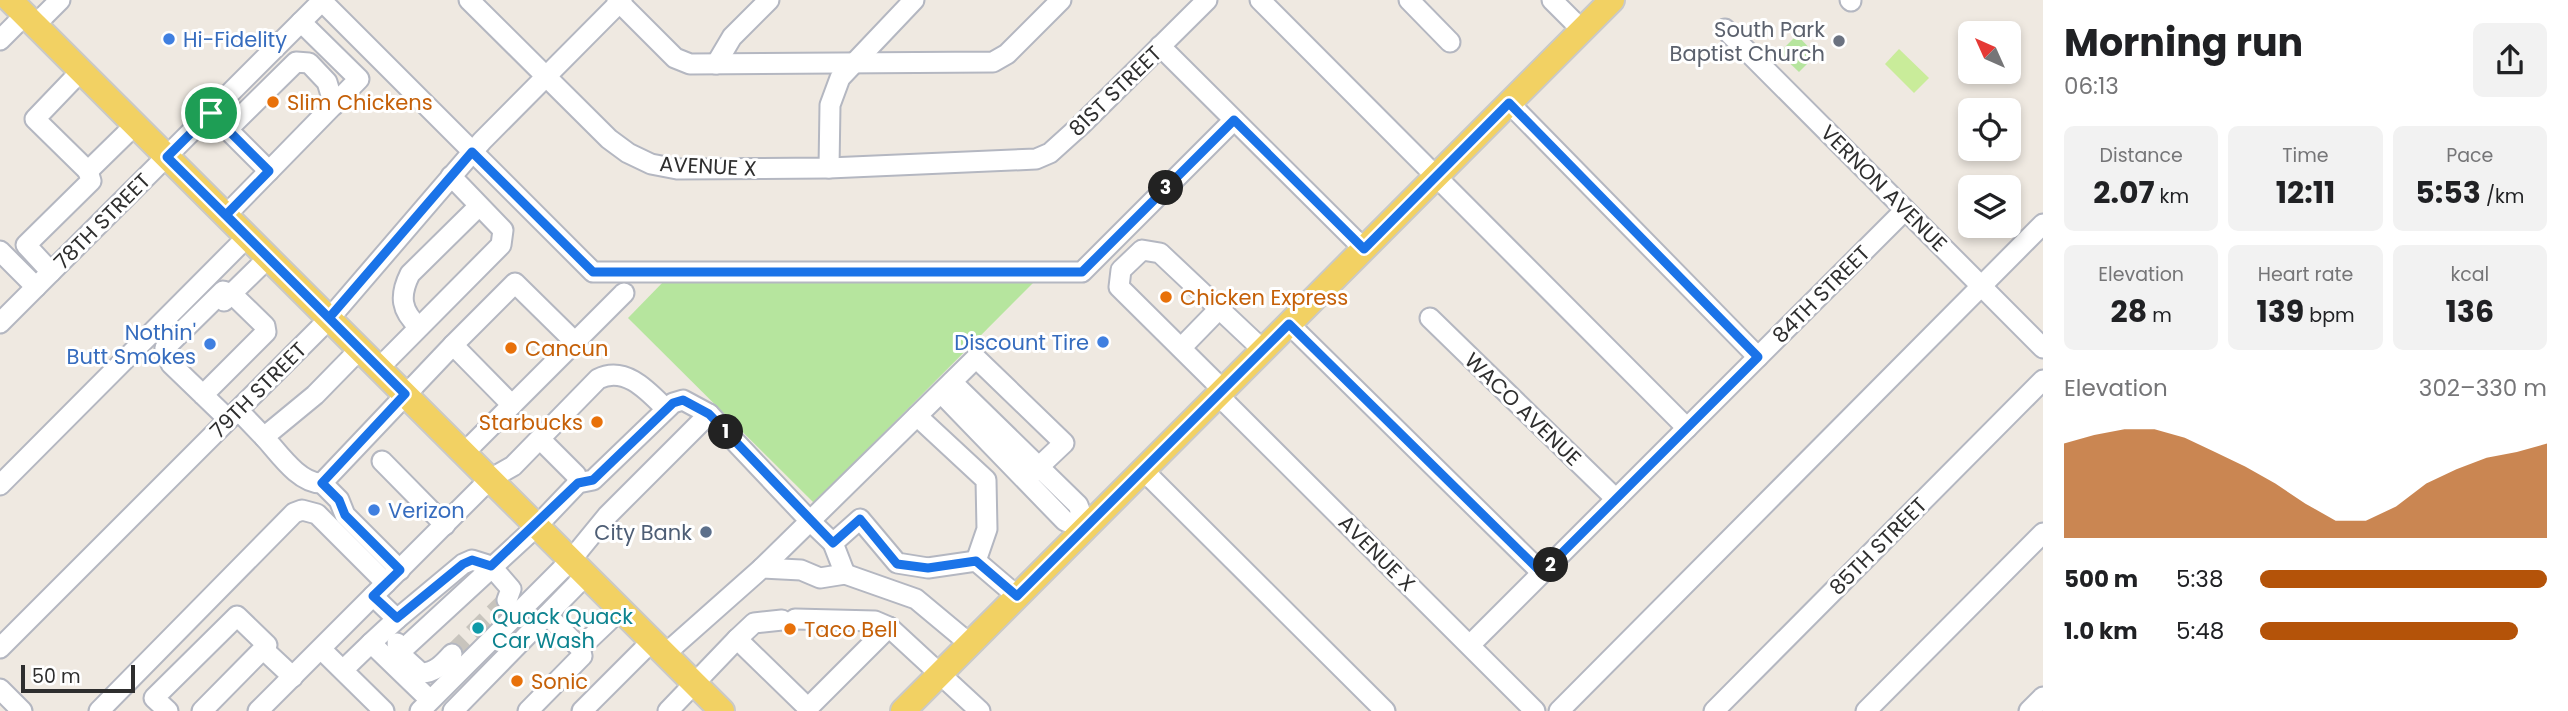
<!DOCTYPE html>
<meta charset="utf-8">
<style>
:root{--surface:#fff;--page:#f2f2f2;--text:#202124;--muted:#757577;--accent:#b45309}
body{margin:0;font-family:Poppins,sans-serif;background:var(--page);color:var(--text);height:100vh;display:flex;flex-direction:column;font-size:26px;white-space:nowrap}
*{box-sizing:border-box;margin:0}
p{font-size:23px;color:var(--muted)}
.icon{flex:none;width:38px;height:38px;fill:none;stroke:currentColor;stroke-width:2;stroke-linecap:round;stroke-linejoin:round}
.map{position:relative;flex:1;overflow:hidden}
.side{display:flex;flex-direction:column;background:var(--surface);width:525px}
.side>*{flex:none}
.needle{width:46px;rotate:315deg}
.tools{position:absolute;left:1958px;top:21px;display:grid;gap:14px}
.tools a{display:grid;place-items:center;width:63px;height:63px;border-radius:10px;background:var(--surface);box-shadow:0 4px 10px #0003;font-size:35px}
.scale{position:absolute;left:21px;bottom:18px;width:114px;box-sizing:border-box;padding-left:7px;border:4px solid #2e2e2e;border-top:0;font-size:19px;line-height:24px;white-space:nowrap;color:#2e2e2e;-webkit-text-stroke:5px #fff;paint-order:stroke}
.pin{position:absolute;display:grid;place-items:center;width:60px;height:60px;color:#fff;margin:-30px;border:4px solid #fff;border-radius:50%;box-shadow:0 2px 7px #0007}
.km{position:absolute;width:35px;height:35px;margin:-18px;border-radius:50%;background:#222;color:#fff;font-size:19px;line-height:35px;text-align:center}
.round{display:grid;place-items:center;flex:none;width:74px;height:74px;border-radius:10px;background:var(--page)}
.summary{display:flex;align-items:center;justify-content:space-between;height:119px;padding:0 21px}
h1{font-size:38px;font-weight:700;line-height:52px}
.metrics{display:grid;grid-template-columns:repeat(3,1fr);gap:10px;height:119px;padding:7px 21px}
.metrics div{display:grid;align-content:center;border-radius:10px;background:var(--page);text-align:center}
.metrics b{font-size:30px;font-weight:700}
.metrics small{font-size:19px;font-weight:400}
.metrics p{font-size:19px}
.chart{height:196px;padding:14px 21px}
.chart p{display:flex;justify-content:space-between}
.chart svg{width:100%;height:126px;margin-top:7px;fill:var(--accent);opacity:.7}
ul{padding:0 21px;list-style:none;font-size:23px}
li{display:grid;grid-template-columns:112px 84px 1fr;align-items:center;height:52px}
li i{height:18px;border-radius:9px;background:var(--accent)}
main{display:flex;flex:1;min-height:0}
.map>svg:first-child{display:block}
.green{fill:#b6e59e}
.pitch{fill:#c9ec9a}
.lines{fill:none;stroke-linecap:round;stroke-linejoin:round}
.minor-tunnel{stroke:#c8c4bd;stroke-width:19;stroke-dasharray:19 10;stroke-linecap:butt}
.minor-casing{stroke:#b4b7c1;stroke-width:23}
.major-casing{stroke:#c9c9c9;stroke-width:28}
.minor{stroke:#fff;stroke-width:19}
.major{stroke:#f2d163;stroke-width:24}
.route-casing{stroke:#fff;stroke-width:14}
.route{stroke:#1a73e8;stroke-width:9}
.shop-dot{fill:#3f7fe0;stroke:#fff;stroke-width:2.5}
.worship-dot{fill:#6b7280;stroke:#fff;stroke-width:2.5}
.food-dot{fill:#e8710a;stroke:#fff;stroke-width:2.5}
.service-dot{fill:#5c6f8a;stroke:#fff;stroke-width:2.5}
.culture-dot{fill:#0f9aa8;stroke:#fff;stroke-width:2.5}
.labels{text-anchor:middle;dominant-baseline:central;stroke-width:6;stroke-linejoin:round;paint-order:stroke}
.worship-label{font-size:21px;fill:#5b616d;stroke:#fff;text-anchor:end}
.shop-label{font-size:21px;fill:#366cbe;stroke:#fff;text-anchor:start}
.street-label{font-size:21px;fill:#2e2e2e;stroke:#fff}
.food-label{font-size:21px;fill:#c56008;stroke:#fff;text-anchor:start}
.service-label{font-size:21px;fill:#4e5e75;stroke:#fff;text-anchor:end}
.culture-label{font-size:21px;fill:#0d838f;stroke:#fff;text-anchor:start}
</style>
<main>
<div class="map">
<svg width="2043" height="711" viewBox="0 0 2043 711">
<rect width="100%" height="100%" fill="#efe9e1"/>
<g class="green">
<path d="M1797,35L1816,55L1799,72L1779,53Z"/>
<path d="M1038,278L814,503L628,318L666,279Z"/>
</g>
<path class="pitch" d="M1899,49L1929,78L1914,93L1885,64Z"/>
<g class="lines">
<path class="minor-tunnel" d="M452,654L507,600"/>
<g class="minor-casing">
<g id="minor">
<path d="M469,0L609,139L628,153L651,164L677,169L829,168L1036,159L1050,153L1081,125L1207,0"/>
<path d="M617,0L675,58L690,64L993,62L1007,54L1061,0"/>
<path d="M1260,0L1687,428"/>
<path d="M1409,0L1450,42"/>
<path d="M1552,0L1582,30"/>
<path d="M1850,0L1851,1"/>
<path d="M322,1L593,272H1082L1234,120"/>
<path d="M35,25L60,0"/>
<path d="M1725,29L2043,348"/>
<path d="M0,40L25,15"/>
<path d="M1160,46L1364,249"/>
<path d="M716,64L732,37L769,0"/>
<path d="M81,71L35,119L88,171L135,125"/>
<path d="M1509,103L1758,357"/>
<path d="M219,121L269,171"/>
<path d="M228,129L296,62L309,63L327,82L334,105"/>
<path d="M829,168L830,105L840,78L914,0"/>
<path d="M226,215L359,79L301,22"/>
<path d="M0,251L36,287"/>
<path d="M51,272L26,245L91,181L88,171"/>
<path d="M224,301L268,258"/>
<path d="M1430,318L1616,499"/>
<path d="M0,323L323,0"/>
<path d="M1289,324L1542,573"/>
<path d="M419,327C401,311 399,296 410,274L479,206"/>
<path d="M453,345L515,283L575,342"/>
<path d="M1181,348L1219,309"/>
<path d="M360,349L315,395L264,437C278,452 299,484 322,483L453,345L512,405L464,453"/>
<path d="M379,368L501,245L503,230L451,176"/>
<path d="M1223,390L1119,287L1121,270L1142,250L1160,253L1263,350"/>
<path d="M941,393L1065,521L1086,527L1078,505L952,382"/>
<path d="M203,395L266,332L265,326L232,294L223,291L165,348L171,364L228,419"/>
<path d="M1218,395L1535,711"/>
<path d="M512,405L624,293"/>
<path d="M238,410L264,437"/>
<path d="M917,416L986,480L987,529L976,561"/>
<path d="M540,439L576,475L578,483"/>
<path d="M382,461L445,525"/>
<path d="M1143,470L1385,711"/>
<path d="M322,483L339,500L345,515L400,570"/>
<path d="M0,485L247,237"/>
<path d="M833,543L810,521L976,358L1064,443L1026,479"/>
<path d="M845,574L833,543L860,519L897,563L928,568L976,561L1017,596"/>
<path d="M373,596L397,619L463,564L472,560L491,566L511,589L507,600"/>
<path d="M397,619L371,643L430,700"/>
<path d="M795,619L875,621L889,627"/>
<path d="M737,639L754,623L782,620"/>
<path d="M397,643L399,653L421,673C435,673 443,664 452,654"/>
<path d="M1470,645L1905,210"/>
<path d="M0,648L329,319L482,141L622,0"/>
<path d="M580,648L621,609"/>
<path d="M263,649L293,677"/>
<path d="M321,649L384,711"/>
<path d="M399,653L537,526L578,483L593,480L673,403L683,400L709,414"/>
<path d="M665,654L762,568L801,570L820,578L845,574L916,599L970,644"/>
<path d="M343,670L371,643"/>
<path d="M0,689L22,711"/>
<path d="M99,711L294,513L302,510L317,514L386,583"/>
<path d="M168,711L154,698L237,616L267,645L202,711"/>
<path d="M258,711L490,479L513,466L598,379C625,365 648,391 666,409"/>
<path d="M420,711L571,560L607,516L709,414L810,521L762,568"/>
<path d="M453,711L586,575"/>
<path d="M528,711L582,656L580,648L547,615"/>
<path d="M582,711L652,641"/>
<path d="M668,711L737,639L808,708L889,627L980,711"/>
<path d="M1559,711L2043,224"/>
<path d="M1714,711L2043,380"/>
<path d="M1866,711L2043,533"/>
<path d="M2029,711L2043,697"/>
</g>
</g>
<g class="major-casing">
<g id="major">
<path d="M10,0L722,711"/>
<path d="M903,711L1612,0"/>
</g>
</g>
<use href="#minor" class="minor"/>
<use href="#major" class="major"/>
</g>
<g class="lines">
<g class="route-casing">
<path id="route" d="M211,113L269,171L226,215L405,394L322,483L339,500L345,515L400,570L373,596L397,618L463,564L472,560L491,566L578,483L593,480L673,403L683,400L709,414L833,543L860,519L897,564L928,568L976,561L1017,596L1289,324L1542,573L1758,357L1509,103L1364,249L1234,120L1082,272H593L472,152L329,318L167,157L211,113"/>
</g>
<use href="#route" class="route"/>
</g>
<g class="shop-dot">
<circle cx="169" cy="39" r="7"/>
<circle cx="1103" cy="342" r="7"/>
<circle cx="210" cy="344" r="7"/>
<circle cx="374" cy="510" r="7"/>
</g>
<circle class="worship-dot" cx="1839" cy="41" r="7"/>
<g class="food-dot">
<circle cx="273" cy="102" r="7"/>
<circle cx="1166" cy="297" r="7"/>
<circle cx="511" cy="348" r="7"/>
<circle cx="597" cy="422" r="7"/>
<circle cx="790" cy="629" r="7"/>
<circle cx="517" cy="681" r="7"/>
</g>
<circle class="service-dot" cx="706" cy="532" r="7"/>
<circle class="culture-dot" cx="478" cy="628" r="7"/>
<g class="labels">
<g class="worship-label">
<text x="1825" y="29">South Park<tspan x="1825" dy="24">Baptist Church</tspan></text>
</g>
<g class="shop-label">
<text x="183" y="39">Hi-Fidelity</text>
<text x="196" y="332" text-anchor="end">Nothin'<tspan x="196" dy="24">Butt Smokes</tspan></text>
<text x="1089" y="342" text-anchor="end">Discount Tire</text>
<text x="388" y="510">Verizon</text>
</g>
<g class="street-label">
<text transform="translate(1115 91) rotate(-44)">81ST STREET</text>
<text transform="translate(708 166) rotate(3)">AVENUE X</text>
<text transform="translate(1884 188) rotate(45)">VERNON AVENUE</text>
<text transform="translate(102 221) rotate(-45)">78TH STREET</text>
<text transform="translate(1821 294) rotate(-45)">84TH STREET</text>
<text transform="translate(258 390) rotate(-45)">79TH STREET</text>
<text transform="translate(1523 409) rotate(44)">WACO AVENUE</text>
<text transform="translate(1878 546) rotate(-45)">85TH STREET</text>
<text transform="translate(1377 553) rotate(45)">AVENUE X</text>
</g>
<g class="food-label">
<text x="287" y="102">Slim Chickens</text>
<text x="1180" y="297">Chicken Express</text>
<text x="525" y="348">Cancun</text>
<text x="583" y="422" text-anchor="end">Starbucks</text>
<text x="804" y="629">Taco Bell</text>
<text x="531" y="681">Sonic</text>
</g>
<g class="service-label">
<text x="692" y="532">City Bank</text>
</g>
<g class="culture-label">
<text x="492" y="616">Quack Quack<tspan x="492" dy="24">Car Wash</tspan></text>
</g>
</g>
</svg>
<div class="tools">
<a><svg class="needle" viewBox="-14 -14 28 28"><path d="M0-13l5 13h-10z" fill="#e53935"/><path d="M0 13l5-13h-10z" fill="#757577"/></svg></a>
<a><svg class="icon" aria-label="locate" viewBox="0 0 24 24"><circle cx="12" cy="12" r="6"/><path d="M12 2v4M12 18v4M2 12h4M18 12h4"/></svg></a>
<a><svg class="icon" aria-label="layers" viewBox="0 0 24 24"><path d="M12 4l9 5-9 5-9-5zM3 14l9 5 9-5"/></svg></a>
</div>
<div class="scale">50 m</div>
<div class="pin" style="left:211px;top:113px;background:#1e9e55"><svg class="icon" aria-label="arrive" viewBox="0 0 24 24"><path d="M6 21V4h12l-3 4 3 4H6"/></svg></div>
<b class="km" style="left:726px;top:432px">1</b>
<b class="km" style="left:1551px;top:565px">2</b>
<b class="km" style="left:1166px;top:188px">3</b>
</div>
<section class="side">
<div class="summary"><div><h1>Morning run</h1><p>06:13</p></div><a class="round"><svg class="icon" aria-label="share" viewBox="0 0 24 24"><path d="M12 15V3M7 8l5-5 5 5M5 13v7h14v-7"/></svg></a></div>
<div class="metrics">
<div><p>Distance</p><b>2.07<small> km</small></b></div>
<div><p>Time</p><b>12:11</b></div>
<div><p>Pace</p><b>5:53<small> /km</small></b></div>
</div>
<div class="metrics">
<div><p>Elevation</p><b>28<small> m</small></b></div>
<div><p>Heart rate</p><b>139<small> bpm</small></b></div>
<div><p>kcal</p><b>136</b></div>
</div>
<div class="chart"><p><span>Elevation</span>302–330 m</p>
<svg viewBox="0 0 160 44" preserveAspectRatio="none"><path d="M0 44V11L10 8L20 6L30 6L40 9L50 14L60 19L70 25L80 32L90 38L100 38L110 33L120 25L130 20L140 16L150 14L160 11V44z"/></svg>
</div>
<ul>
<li><b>500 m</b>5:38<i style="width:100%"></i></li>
<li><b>1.0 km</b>5:48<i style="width:90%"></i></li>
</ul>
</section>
</main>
